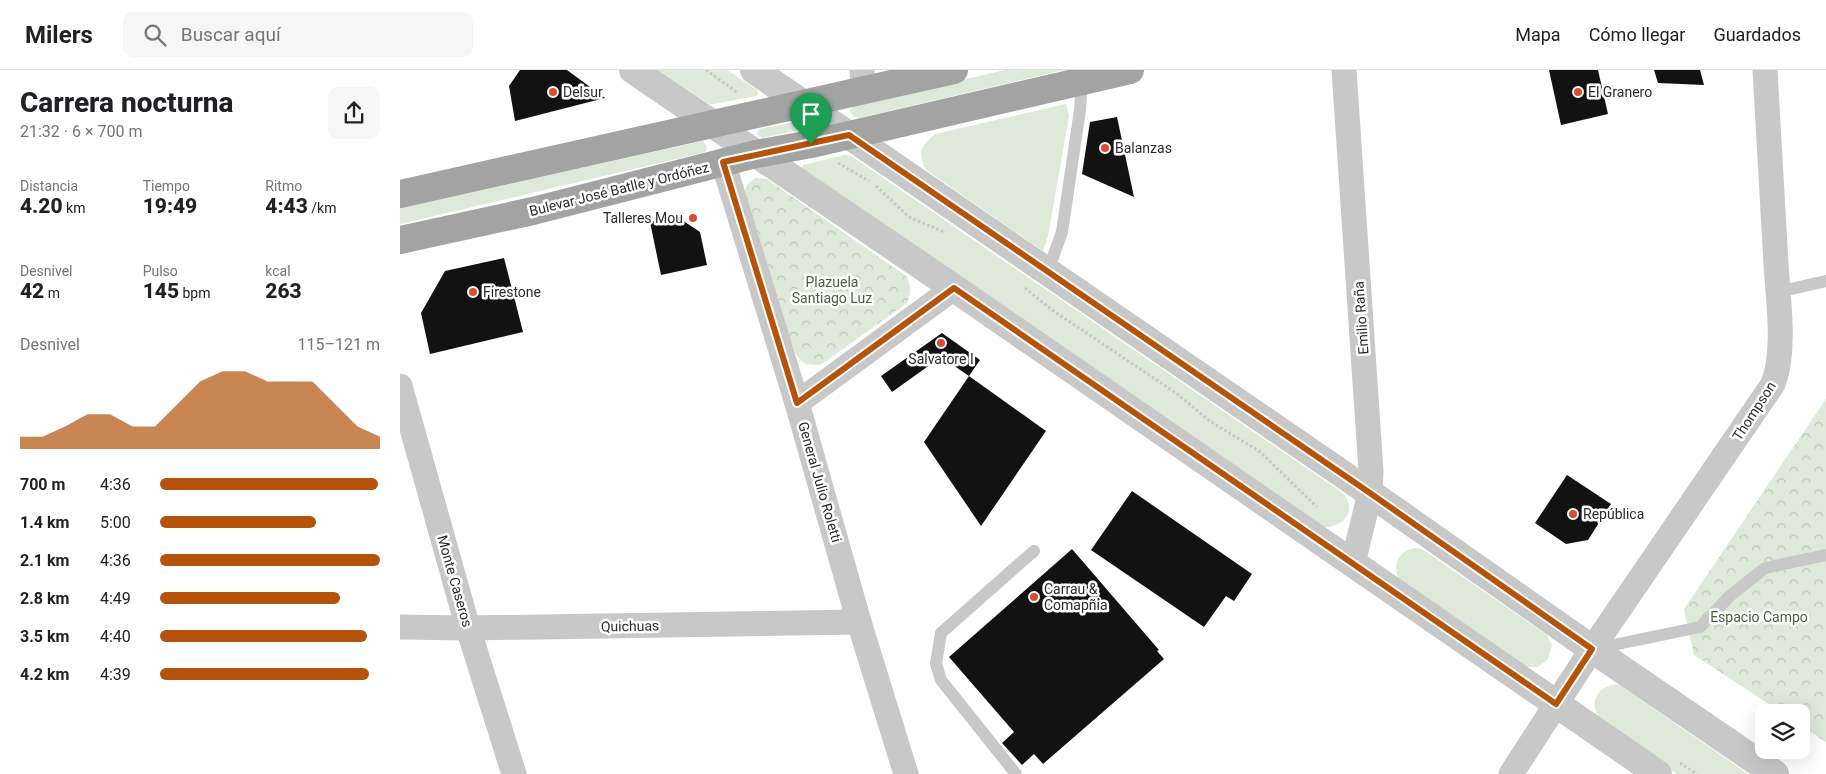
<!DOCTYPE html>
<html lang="es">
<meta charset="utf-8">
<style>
:root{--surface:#fff;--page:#f6f6f6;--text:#202124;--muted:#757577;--line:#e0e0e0;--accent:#b45309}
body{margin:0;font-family:Roboto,sans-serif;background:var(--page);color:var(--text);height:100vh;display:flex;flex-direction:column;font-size:19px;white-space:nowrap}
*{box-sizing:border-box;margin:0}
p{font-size:16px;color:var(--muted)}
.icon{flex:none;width:28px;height:28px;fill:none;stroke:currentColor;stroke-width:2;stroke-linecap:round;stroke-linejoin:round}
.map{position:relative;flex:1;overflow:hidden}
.sheet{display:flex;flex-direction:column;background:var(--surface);width:400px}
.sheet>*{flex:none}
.buttons{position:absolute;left:1355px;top:634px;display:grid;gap:10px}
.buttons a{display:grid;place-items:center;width:55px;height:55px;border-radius:10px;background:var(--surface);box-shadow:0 5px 20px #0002;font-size:25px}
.pin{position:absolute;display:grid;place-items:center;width:42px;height:42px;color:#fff;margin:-51px -21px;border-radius:50% 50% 50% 0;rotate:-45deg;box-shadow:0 0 5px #0007}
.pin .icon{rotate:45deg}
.round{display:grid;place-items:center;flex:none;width:52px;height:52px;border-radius:10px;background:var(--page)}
.overview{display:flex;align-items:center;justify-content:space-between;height:85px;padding:0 20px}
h1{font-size:28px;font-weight:800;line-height:38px}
.figures{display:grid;grid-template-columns:repeat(3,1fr);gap:8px;height:85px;padding:5px 20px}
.figures div{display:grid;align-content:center}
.figures b{font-size:21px;font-weight:800}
.figures small{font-size:14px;font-weight:400}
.figures p{font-size:14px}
.chart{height:140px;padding:10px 20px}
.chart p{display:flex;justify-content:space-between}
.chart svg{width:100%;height:90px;margin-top:5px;fill:var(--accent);opacity:.7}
ul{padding:0 20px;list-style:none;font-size:16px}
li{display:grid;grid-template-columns:80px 60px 1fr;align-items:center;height:38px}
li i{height:12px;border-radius:6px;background:var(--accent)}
header{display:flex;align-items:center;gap:30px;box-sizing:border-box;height:70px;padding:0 25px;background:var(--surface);border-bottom:1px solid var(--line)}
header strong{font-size:24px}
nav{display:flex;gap:28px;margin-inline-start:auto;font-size:18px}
.search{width:350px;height:45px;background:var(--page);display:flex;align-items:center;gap:12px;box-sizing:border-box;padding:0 18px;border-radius:10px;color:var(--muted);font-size:19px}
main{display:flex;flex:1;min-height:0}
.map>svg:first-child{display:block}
.grass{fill:#dee9d9}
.park{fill:url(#park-crowns)}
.building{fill:#121212}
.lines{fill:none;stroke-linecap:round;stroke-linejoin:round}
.path{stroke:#c8c8c8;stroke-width:3;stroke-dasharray:2.5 2.5;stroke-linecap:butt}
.service{stroke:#c8c8c8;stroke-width:12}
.minor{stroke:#c8c8c8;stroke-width:25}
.tertiary{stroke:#c8c8c8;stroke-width:28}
.primary{stroke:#a3a3a3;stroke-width:28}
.route-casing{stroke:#fff;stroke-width:10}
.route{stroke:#b45309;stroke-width:6}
.poi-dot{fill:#dc4c34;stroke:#fff;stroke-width:2}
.labels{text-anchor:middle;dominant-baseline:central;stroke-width:5;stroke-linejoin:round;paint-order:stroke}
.poi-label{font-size:14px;fill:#2b2b2b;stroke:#fff;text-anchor:start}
.street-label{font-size:14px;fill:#2b2b2b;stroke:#fff}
.park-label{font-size:14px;fill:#46643c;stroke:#fff}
</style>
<header>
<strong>Milers</strong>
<div class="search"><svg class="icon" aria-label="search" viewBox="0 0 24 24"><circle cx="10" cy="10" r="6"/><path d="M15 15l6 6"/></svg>Buscar aquí</div>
<nav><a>Mapa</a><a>Cómo llegar</a><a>Guardados</a></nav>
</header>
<main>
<section class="sheet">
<div class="overview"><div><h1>Carrera nocturna</h1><p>21:32 · 6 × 700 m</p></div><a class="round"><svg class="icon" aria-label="share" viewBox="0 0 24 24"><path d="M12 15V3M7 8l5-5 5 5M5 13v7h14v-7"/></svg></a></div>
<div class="figures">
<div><p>Distancia</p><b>4.20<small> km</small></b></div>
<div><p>Tiempo</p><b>19:49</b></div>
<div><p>Ritmo</p><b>4:43<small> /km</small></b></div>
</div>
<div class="figures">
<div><p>Desnivel</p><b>42<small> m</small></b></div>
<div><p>Pulso</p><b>145<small> bpm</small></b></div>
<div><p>kcal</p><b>263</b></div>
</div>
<div class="chart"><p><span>Desnivel</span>115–121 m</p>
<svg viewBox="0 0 160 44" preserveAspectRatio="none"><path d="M0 44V38L10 38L20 33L30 27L40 27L50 33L60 33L70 22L80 11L90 6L100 6L110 11L120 11L130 11L140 22L150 33L160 38V44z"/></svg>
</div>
<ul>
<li><b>700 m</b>4:36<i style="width:99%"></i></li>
<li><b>1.4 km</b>5:00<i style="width:71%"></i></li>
<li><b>2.1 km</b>4:36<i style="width:100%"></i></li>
<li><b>2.8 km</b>4:49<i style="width:82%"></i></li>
<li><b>3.5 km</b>4:40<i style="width:94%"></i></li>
<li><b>4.2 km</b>4:39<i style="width:95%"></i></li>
</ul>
</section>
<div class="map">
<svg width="1426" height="704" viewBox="0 0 1426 704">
<defs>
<pattern id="park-crowns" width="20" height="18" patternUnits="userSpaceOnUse" patternTransform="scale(1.25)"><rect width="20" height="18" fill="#dee9d9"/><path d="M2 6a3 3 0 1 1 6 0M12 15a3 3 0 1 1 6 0" fill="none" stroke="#bfc8ba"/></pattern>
</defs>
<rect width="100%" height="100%" fill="#fff"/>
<g class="grass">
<path d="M258,0H327L357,20L358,24L356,26L314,34H309Z"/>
<path d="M605,0H664L459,48L452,45L450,41L452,36L458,34Z"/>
<path d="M666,34L669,46L648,166L643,181L526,100C517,82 521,76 535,64Z"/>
<path d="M395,52L400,53L402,57L400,60L362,68L357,64L359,59Z"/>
<path d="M303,71L307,77L306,81L302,83L0,154V138Z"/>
<path d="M445,85L451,86L940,421C944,425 948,429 949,435C951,449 936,458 924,457L403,100L402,98L403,95Z"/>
<path d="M1015,478L1022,479L1147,565L1152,576L1148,589L1138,597H1126L1000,511C991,496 998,481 1015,478Z"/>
<path d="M1216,614L1221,616L1348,704H1277L1203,652C1188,635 1194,618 1216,614Z"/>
</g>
<g class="park">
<path d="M355,108L367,109L506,206C512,216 511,223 507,233L422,294C403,298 397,289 391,273L345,123C345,115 349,113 355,108Z"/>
<path d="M1426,329V672L1401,656V642H1381L1294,585L1284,539Z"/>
</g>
<g class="building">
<path d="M120,0H167L205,28L115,51L109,16Z"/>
<path d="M1149,0H1198L1208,44L1161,55Z"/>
<path d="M1254,0H1300L1304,15L1258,13Z"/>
<path d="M717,47L734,127L682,104L690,52Z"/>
<path d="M276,146L300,162L307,195L261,205L250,152Z"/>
<path d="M104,188L123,262L30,284L21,243L45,201Z"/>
<path d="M542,263L580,290L569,306L541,287L492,322L481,306Z"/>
<path d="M569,306L646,361L581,456L524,372Z"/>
<path d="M1167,405L1211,434L1188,470L1166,474L1135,453Z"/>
<path d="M732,421L852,504L834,531L826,526L804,557L691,480Z"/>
<path d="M672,479L759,580L757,581L764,589L643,694L634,684L622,695L602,673L614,662L549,587Z"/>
</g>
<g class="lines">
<g class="path">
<path d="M306,0L338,23"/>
<path d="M438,93L469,111"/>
<path d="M476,116L509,147L544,162"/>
<path d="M625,218L652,240L776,323L811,352L859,381L917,437"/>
<path d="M1280,693L1297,704"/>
</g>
<g class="service">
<path d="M648,201L662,162L680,40L682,11"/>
<path d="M1378,222L1426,211"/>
<path d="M1194,579L1300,557L1331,525L1365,498L1426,485"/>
<path d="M616,704L541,610L536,594L541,563L634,481"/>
</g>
<g class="minor">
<path d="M462,0L463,21"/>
<path d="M944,0L971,401L970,423L953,493"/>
<path d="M323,92L397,333L459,552L506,704"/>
<path d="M0,316L68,558L114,704"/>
<path d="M397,333L554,218"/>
<path d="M0,557L68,558L459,552"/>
<path d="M1111,704L1192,579L1373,314C1386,281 1378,229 1376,194C1372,129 1369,65 1365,0"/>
</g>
<g class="tertiary">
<path d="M233,0L554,218L1258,704"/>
<path d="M354,0L970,423L1192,579L1375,704"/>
</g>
<g class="primary">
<path d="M0,124L554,0"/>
<path d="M0,170L133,141L356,84L411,74L730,0"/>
</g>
</g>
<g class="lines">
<g class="route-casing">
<path id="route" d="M449,65L970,423L1192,579L1156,634L554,218L397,333L323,92Z"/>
</g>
<use href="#route" class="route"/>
</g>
<g class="poi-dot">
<circle cx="153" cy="22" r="5"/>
<circle cx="1178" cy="22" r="5"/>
<circle cx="705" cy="78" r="5"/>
<circle cx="293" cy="148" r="5"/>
<circle cx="73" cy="222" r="5"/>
<circle cx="541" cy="273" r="5"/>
<circle cx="1173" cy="444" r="5"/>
<circle cx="634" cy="527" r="5"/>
</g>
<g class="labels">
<g class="poi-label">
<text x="163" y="22">Delsur</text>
<text x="1188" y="22">El Granero</text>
<text x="715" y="78">Balanzas</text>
<text x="283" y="148" text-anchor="end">Talleres Mou</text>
<text x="83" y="222">Firestone</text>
<text x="541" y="289" text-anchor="middle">Salvatore I</text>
<text x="1183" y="444">República</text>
<text x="644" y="519">Carrau &amp;<tspan x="644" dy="16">Comapñia</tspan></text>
</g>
<g class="street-label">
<text transform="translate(219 119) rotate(-14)">Bulevar José Batlle y Ordóñez</text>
<text transform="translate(961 248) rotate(-94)">Emilio Raña</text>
<text transform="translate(1354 341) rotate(-57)">Thompson</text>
<text transform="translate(420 412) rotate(74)">General Julio Roletti</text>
<text transform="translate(55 511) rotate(74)">Monte Caseros</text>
<text transform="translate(230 556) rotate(-1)">Quichuas</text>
</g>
<g class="park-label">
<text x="432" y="212">Plazuela<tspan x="432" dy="16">Santiago Luz</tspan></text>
<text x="1359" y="547">Espacio Campo</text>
</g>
</g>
</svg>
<div class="buttons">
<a><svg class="icon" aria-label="layers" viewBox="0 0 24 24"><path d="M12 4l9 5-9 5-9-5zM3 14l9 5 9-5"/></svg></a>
</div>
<div class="pin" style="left:411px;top:74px;background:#1e9e55"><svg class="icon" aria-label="arrive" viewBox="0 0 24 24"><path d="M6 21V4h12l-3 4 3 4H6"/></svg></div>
</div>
</main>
